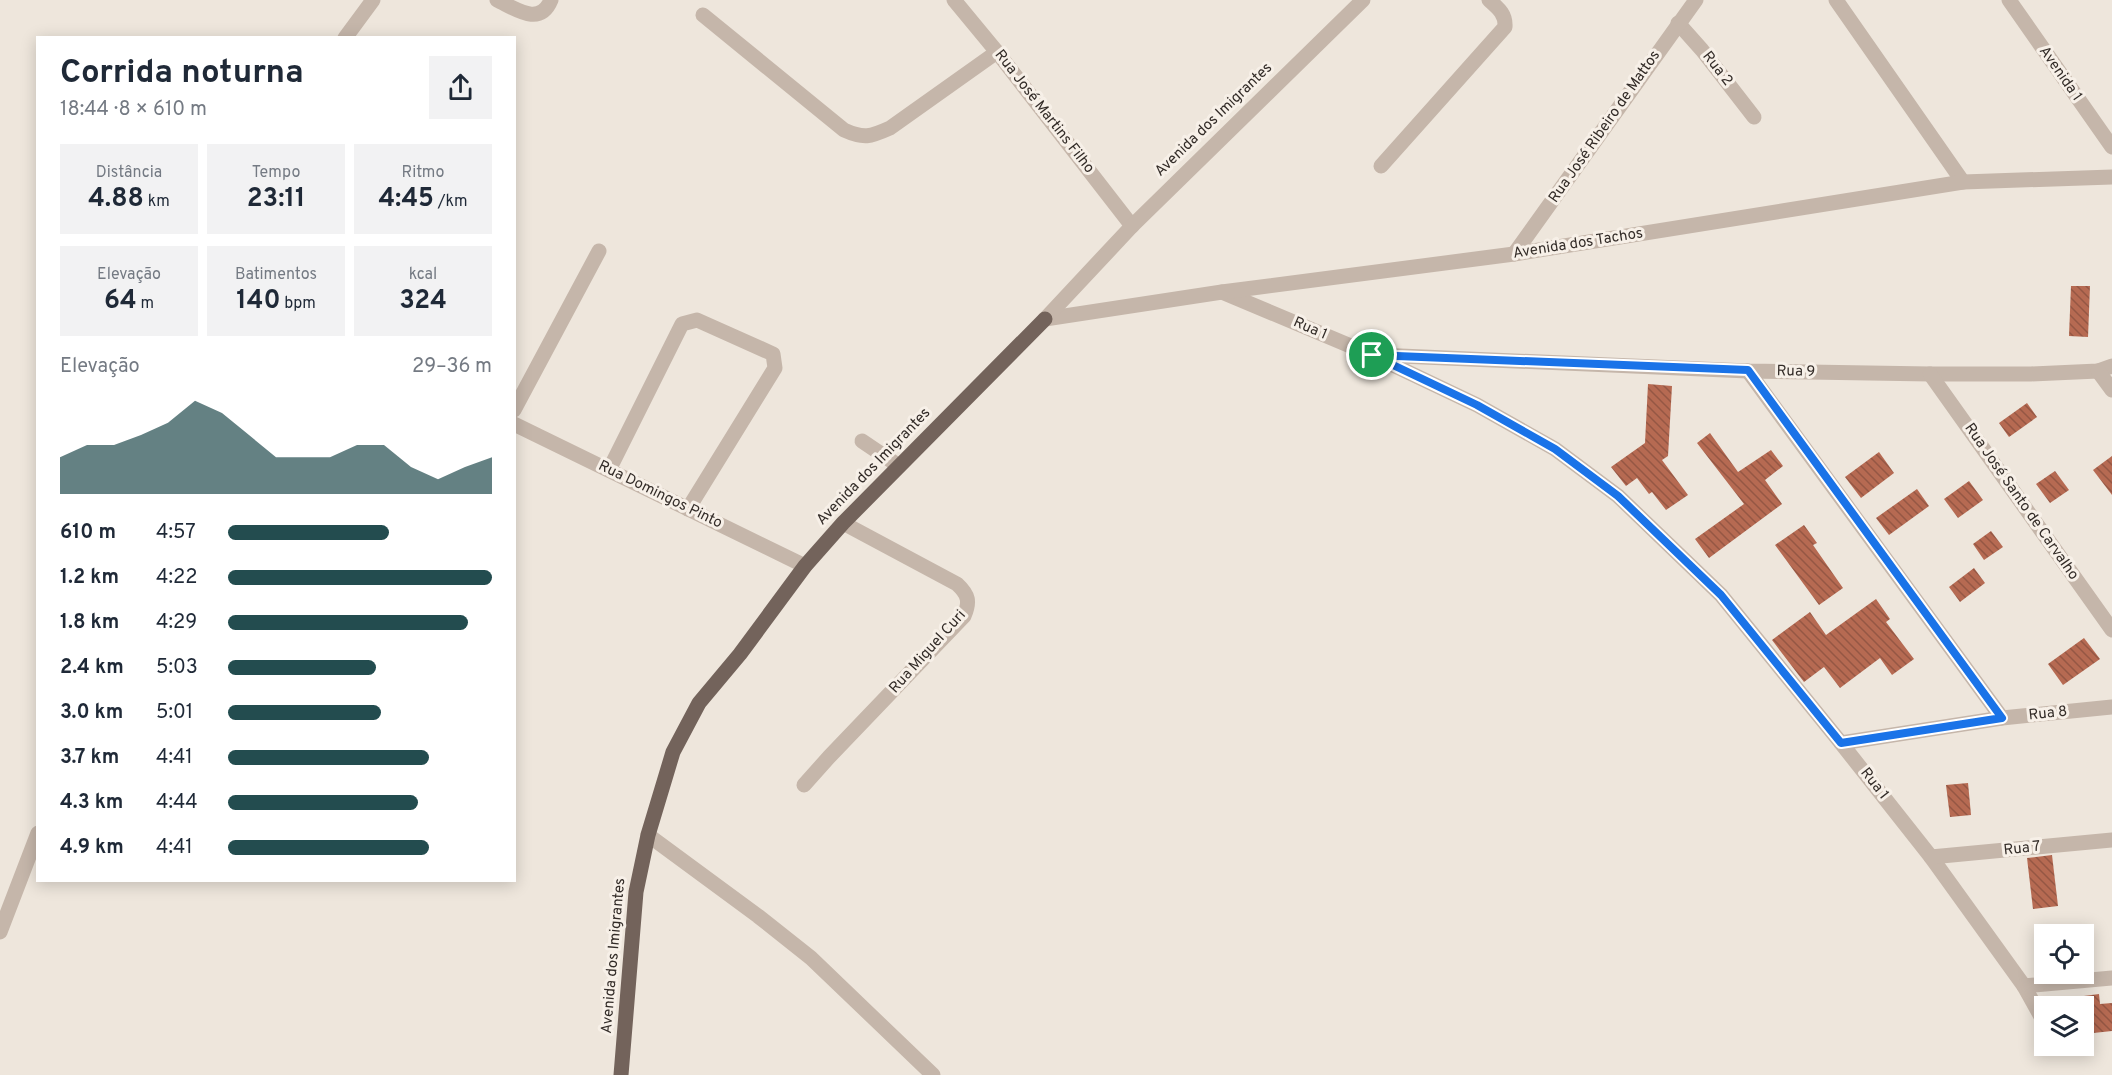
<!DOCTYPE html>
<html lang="pt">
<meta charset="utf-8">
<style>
:root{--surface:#fff;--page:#f2f2f3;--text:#1f2937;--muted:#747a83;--accent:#234c4f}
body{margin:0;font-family:Overpass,sans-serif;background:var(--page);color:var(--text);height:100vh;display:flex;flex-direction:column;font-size:22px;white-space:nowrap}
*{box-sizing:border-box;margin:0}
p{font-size:20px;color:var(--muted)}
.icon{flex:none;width:33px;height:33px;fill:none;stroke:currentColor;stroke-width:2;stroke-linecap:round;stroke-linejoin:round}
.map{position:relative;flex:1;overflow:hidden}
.side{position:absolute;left:36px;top:36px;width:480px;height:846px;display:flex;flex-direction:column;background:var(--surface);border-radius:0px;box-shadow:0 3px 15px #0003}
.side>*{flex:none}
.controls{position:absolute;left:2034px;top:924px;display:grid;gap:12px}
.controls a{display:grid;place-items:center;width:60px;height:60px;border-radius:0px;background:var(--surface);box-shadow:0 3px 15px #0003;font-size:30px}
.pin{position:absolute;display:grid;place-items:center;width:51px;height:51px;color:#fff;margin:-26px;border:3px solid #fff;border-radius:50%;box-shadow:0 2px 6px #0007}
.round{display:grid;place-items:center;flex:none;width:63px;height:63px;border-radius:0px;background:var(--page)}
.overview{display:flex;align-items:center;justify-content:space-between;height:102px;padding:0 24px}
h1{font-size:33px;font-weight:700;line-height:45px}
.metrics{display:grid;grid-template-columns:repeat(3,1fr);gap:9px;height:102px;padding:6px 24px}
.metrics div{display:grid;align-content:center;border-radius:0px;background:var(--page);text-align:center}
.metrics b{font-size:26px;font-weight:700}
.metrics small{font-size:16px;font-weight:400}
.metrics p{font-size:16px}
.chart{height:168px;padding:12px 24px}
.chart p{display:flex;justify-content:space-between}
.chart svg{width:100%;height:108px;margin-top:6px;fill:var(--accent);opacity:.7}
ul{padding:0 24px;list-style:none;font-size:20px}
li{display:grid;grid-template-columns:96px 72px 1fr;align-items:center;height:45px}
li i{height:15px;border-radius:8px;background:var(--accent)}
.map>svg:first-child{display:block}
.building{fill:url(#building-back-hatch)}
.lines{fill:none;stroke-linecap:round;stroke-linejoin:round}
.minor{stroke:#c5b6aa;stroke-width:15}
.major{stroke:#73635b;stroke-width:15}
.route-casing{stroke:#fff;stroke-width:12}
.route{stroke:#1a73e8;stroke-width:8}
.labels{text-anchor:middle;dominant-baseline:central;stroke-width:6;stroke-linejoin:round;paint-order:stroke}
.street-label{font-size:15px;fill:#332c28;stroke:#f7f0e8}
</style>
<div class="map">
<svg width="2112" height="1075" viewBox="0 0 2112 1075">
<defs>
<pattern id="building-back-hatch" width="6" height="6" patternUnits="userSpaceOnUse" patternTransform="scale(1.5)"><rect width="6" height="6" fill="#b66a52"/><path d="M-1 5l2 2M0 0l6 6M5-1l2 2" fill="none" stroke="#955744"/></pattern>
</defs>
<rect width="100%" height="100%" fill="#eee6dc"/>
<g class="building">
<path d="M2071,286H2090L2088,337L2069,336Z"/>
<path d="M1648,384L1672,386L1668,456L1662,460L1688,495L1666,510L1652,492L1649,494L1637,478L1626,486L1611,467L1645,443Z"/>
<path d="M2027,403L2037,417L2009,437L1999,423Z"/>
<path d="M1710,433L1738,472L1771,450L1783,466L1765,480L1782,504L1709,558L1695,539L1744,504L1697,443Z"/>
<path d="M1879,452L1894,473L1861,498L1845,477Z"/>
<path d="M2112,456V495L2093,470Z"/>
<path d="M2055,471L2069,490L2050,503L2036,484Z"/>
<path d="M1969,481L1983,500L1958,518L1944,499Z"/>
<path d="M1917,489L1929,506L1889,535L1876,518Z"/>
<path d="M1804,525L1817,543L1813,545L1843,588L1819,605L1775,545Z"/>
<path d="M1991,531L2003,547L1984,560L1973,544Z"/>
<path d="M1974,568L1985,583L1960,602L1949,587Z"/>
<path d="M1876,599L1890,619L1886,622L1914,659L1892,675L1880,658L1840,688L1824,667L1804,682L1772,640L1810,612L1826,635Z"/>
<path d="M2084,638L2100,659L2063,685L2048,664Z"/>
<path d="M1968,783L1971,815L1950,817L1946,785Z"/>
<path d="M2052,855L2058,906L2033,909L2027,858Z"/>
<path d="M2099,994L2100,1004L2112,1003V1031L2084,1034V996Z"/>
</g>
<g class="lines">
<g class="minor">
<path d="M497,0C516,9 540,27 551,0"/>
<path d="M954,0L997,52L1132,226"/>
<path d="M1836,0L1963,182"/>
<path d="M2009,0L2112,147"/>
<path d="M703,15L844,130C864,139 870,137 890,128L997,52"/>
<path d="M1678,23L1702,50L1754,117"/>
<path d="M345,38L373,0"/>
<path d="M1381,166L1505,27C1506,14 1498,8 1489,0"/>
<path d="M1514,254L1696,0"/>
<path d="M1222,292L1372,355L1477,405L1555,449L1618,496L1721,595L1841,743L1931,857L2024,986L2044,1022"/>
<path d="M1045,319L1222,292L1514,254L1963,182L2112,177"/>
<path d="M1045,319L1132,226L1363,0"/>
<path d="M1378,355L1748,371L1930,374H2031L2098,371L2112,366"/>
<path d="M1748,371L2002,718"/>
<path d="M2098,371L2112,390"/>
<path d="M1930,374L2112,630"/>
<path d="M514,410L599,251"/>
<path d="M514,424L805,566"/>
<path d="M862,441L899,466"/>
<path d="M609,470L682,324L697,320L773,354L775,368L688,509"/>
<path d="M1841,743L2002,718L2112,707"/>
<path d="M804,785L829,757L964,616C970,602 969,595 957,584L843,523"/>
<path d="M648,835L758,916L811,958L933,1075"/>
<path d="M1931,857L2112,840"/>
<path d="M0,932L38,833"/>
<path d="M2024,986L2112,978"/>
<path d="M2058,1046H2059"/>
</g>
<path class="major" d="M621,1075L636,892L648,835L673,752L699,703L740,654L805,566L843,523L1045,319"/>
</g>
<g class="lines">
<g class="route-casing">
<path id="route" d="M1372,355L1748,370L2002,718L1841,743L1721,595L1618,496L1555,449L1477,405Z"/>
</g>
<use href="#route" class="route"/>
</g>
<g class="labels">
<g class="street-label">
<text transform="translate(1717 69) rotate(52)">Rua 2</text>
<text transform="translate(2060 74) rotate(55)">Avenida 1</text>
<text transform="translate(1044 112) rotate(52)">Rua José Martins Filho</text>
<text transform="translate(1214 120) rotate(-44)">Avenida dos Imigrantes</text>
<text transform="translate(1605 127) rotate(-55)">Rua José Ribeiro de Mattos</text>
<text transform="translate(1578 244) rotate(-9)">Avenida dos Tachos</text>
<text transform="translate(1310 329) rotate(23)">Rua 1</text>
<text transform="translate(1796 372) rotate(1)">Rua 9</text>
<text transform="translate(874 467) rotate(-46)">Avenida dos Imigrantes</text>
<text transform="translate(660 495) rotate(26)">Rua Domingos Pinto</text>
<text transform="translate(2021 502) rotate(55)">Rua José Santo de Carvalho</text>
<text transform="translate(928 652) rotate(-48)">Rua Miguel Curi</text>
<text transform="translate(2048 714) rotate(-6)">Rua 8</text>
<text transform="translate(1874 784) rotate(52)">Rua 1</text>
<text transform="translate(2022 849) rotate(-6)">Rua 7</text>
<text transform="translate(614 956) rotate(-85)">Avenida dos Imigrantes</text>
</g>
</g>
</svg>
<div class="controls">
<a><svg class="icon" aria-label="locate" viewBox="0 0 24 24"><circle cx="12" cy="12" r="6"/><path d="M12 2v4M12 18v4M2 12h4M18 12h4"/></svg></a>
<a><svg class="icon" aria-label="layers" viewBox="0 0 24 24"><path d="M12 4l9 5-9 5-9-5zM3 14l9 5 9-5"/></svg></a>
</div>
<div class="pin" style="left:1372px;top:355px;background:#1e9e55"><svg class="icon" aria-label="arrive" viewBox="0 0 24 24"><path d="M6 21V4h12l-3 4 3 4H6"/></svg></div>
<section class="side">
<div class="overview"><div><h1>Corrida noturna</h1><p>18:44 · 8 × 610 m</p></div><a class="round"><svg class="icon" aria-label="share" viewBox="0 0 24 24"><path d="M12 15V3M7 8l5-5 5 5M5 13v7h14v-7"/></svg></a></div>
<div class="metrics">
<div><p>Distância</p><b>4.88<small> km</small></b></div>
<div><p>Tempo</p><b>23:11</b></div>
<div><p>Ritmo</p><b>4:45<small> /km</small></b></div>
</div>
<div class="metrics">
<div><p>Elevação</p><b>64<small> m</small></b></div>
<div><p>Batimentos</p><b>140<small> bpm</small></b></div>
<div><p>kcal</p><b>324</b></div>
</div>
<div class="chart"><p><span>Elevação</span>29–36 m</p>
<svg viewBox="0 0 160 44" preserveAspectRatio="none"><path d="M0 44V29L10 24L20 24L30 20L40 15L50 6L60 11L70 20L80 29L90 29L100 29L110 24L120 24L130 33L140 38L150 33L160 29V44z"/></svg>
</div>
<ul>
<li><b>610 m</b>4:57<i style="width:61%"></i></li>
<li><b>1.2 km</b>4:22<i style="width:100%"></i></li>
<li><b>1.8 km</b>4:29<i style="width:91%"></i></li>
<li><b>2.4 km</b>5:03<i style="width:56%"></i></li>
<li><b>3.0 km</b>5:01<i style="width:58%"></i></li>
<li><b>3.7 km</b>4:41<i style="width:76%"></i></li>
<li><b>4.3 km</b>4:44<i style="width:72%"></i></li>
<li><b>4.9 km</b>4:41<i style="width:76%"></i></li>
</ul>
</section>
</div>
